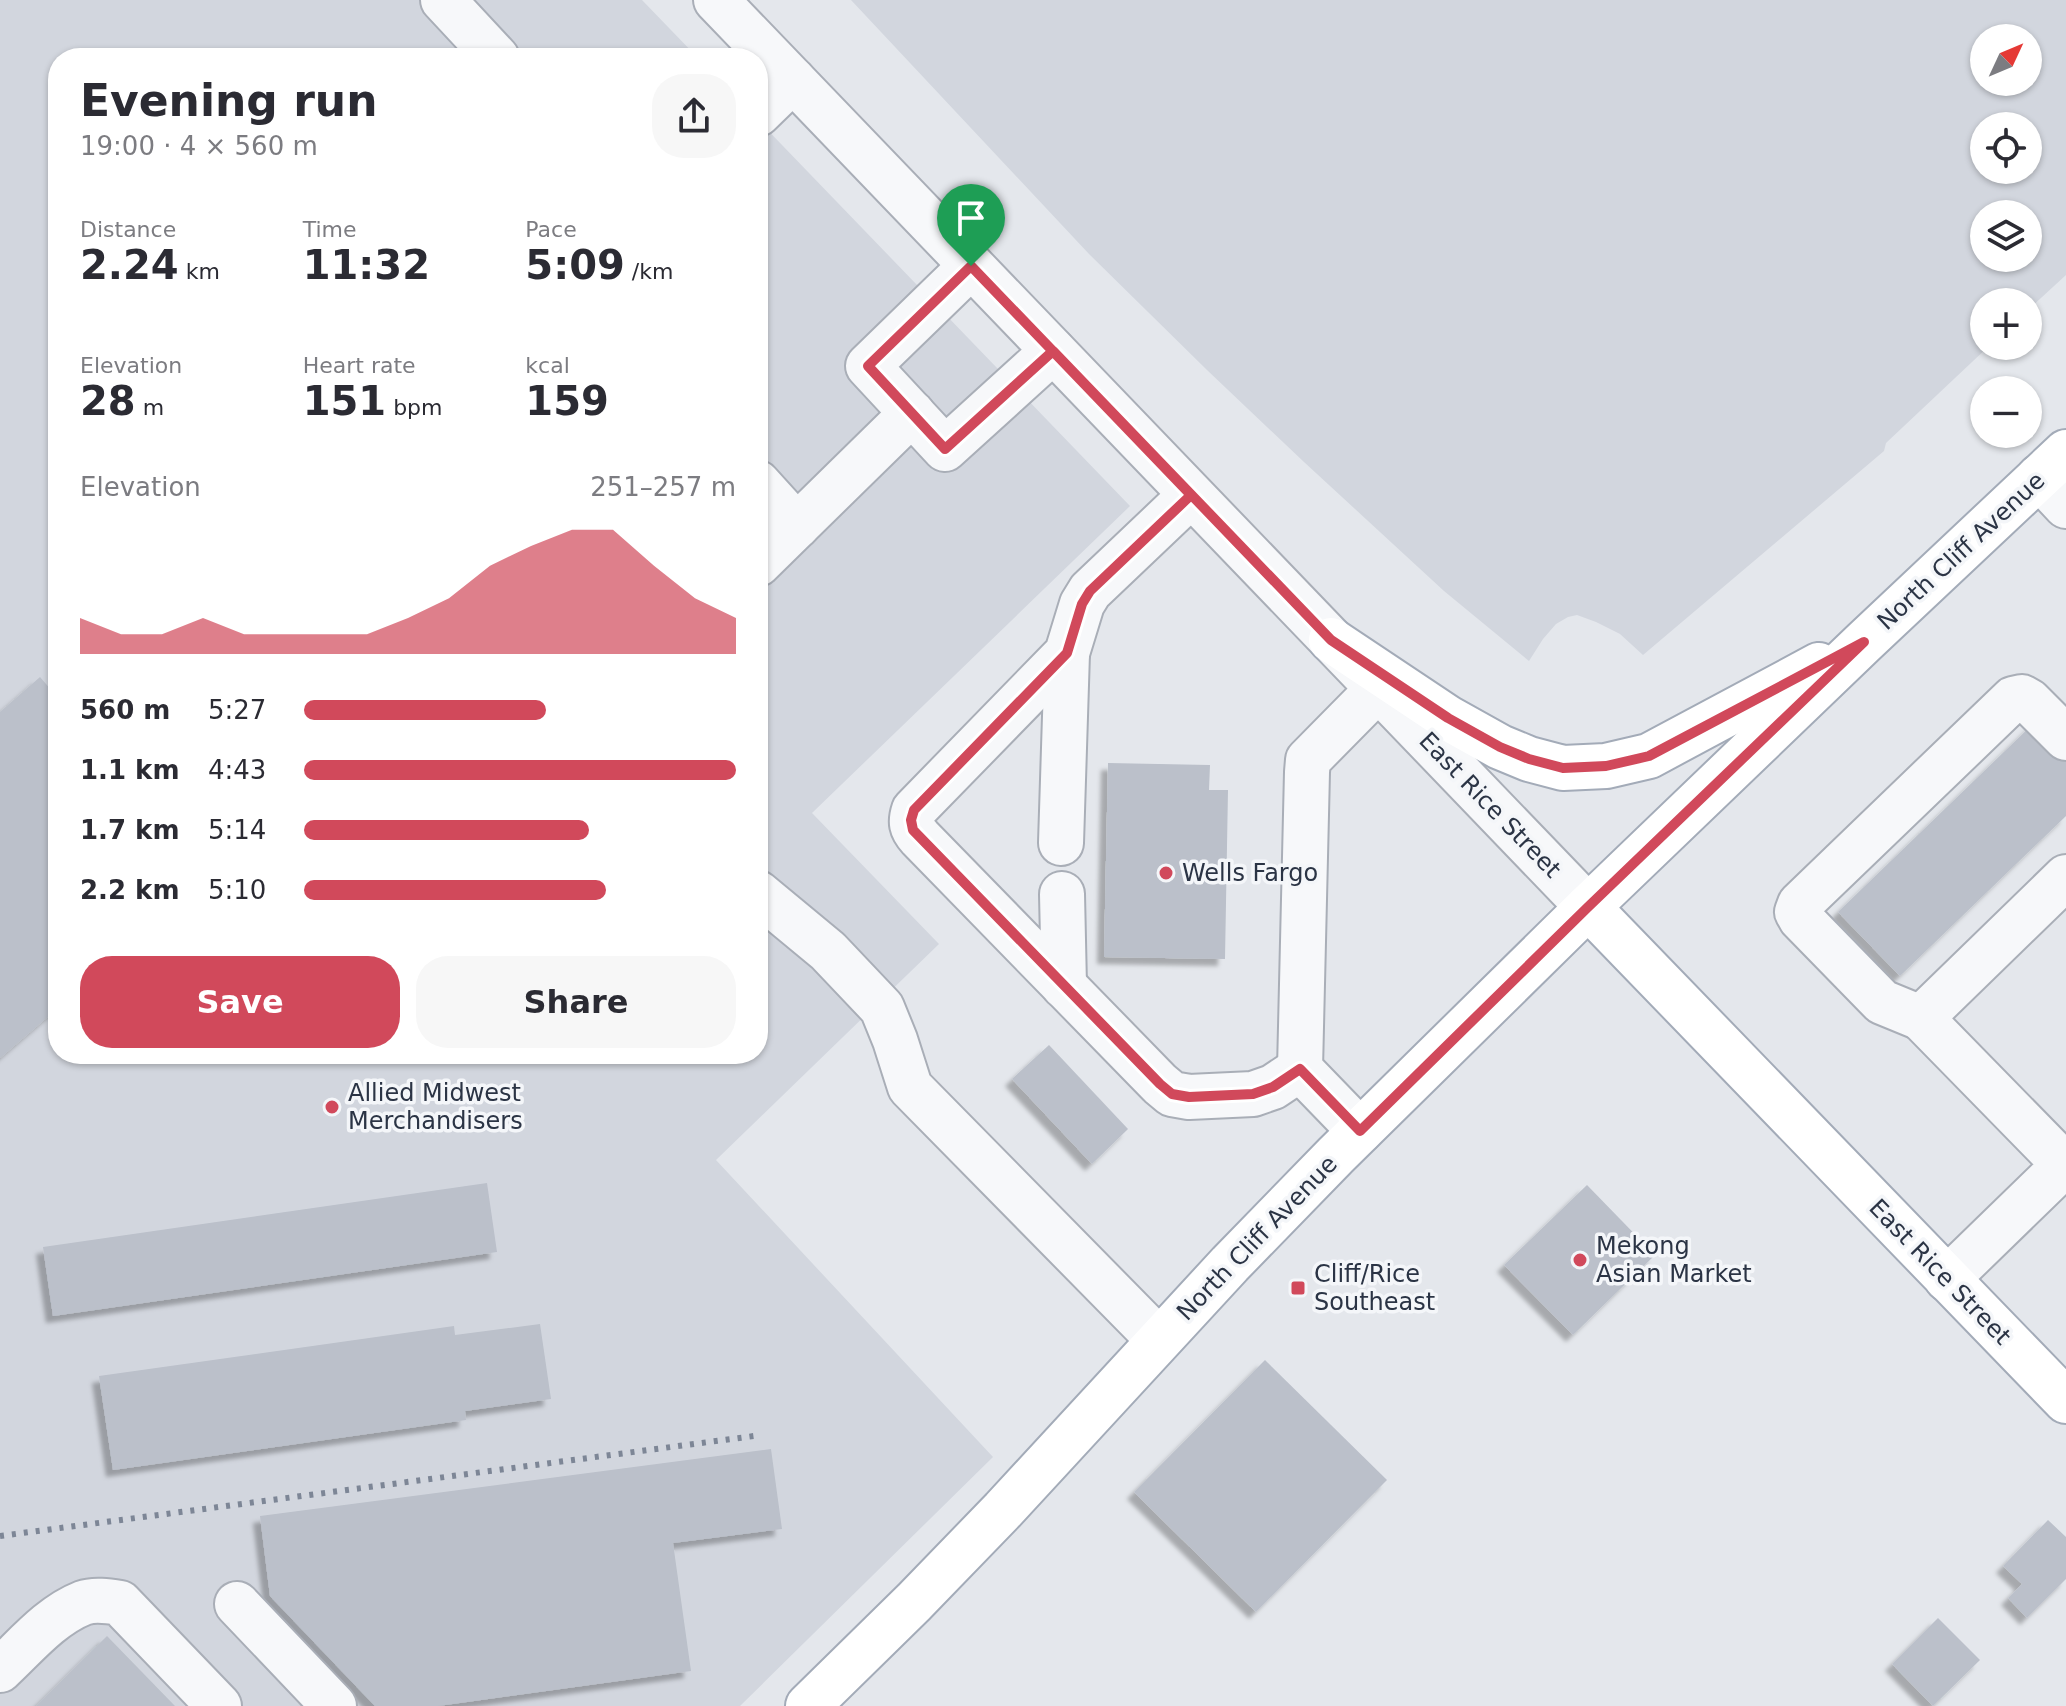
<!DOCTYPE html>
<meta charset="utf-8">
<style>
:root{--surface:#fff;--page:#f7f7f7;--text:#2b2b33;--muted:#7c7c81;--accent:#d1495b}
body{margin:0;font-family:"DejaVu Sans",sans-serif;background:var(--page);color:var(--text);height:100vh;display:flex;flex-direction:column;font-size:30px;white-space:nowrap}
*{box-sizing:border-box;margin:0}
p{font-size:26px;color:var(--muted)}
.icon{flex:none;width:44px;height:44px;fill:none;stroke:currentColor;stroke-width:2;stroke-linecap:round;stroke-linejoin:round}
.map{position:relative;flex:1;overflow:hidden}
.drawer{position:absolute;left:48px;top:48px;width:720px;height:1016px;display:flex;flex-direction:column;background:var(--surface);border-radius:32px;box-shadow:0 2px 6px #0004}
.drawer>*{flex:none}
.needle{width:52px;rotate:46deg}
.fabs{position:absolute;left:1970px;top:24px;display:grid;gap:16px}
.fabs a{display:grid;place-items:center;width:72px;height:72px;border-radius:50%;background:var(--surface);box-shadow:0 2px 6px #0004;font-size:40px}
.pin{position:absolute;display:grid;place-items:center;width:68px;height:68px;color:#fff;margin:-82px -34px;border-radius:50% 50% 50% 0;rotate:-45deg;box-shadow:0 0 8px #0007}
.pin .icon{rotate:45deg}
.round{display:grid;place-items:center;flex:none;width:84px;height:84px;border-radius:32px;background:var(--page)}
.head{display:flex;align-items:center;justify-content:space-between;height:136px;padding:0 32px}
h1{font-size:44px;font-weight:800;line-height:60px}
.stats{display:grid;grid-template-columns:repeat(3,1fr);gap:12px;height:136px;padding:8px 32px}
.stats div{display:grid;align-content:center}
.stats b{font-size:40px;font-weight:800}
.stats small{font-size:22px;font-weight:400}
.stats p{font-size:22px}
.chart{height:224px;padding:16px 32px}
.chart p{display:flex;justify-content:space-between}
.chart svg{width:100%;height:144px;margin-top:8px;fill:var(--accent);opacity:.7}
.action{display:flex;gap:16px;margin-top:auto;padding:16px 32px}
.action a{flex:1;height:92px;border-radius:32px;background:var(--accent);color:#fff;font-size:32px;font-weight:800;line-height:92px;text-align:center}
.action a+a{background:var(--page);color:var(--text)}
ul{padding:0 32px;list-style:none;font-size:26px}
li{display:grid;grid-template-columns:128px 96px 1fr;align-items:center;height:60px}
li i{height:20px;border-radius:10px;background:var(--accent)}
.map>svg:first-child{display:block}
.built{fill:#d2d6de;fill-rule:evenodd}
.building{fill:#bbc0ca;filter:url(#shadow)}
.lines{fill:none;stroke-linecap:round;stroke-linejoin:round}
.minor-casing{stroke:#a9aeb7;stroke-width:48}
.major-casing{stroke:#a3abb8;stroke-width:48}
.minor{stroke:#f7f8fa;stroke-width:44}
.major{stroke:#fff;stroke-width:44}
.rail{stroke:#7d8696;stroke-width:6;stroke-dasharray:4 8;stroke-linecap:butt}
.route-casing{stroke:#fff;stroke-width:16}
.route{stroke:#d1495b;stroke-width:10}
.poi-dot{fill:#d1495b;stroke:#f4f6f9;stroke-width:3}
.labels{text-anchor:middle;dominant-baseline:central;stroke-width:7;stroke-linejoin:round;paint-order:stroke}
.street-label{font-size:24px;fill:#2b3445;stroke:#f4f6f9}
.poi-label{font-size:24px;fill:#2b3445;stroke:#f4f6f9;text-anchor:start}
</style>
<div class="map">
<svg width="2066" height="1706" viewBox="0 0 2066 1706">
<defs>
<filter id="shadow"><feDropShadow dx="-7" dy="7" stdDeviation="2" flood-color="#0004"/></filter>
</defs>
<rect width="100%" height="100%" fill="#e4e7ec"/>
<g class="built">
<path d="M0,0H642L698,58H58V1054H758V120L1130,506L812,813L939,944L716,1160L993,1457L740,1706H0Z"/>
<path d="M851,0H2066V275L2028,310V302H1984V346H1989L1886,443L1884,451L1643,655L1620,634L1596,622L1577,615L1568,617L1556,624L1543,639L1529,661L1444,591L1304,462L1207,370L1089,254ZM1984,38H2028V82H1984ZM1984,126H2028V170H1984ZM1984,214H2028V258H1984Z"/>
</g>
<g class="building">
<path d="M40,677L58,698V1008L0,1058V712Z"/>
<path d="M2035,722L2066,754V816L1900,976L1838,912Z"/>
<path d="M1108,763L1210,765L1209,790H1228L1225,959L1104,957Z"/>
<path d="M1049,1045L1128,1129L1092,1164L1012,1079Z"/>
<path d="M487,1183L497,1252L53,1316L43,1247Z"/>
<path d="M1587,1185L1655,1255L1573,1335L1504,1265Z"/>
<path d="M540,1324L551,1399L465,1411L466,1420L113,1470L99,1376L454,1326L455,1335Z"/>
<path d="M1265,1360L1387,1480L1256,1612L1134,1492Z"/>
<path d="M771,1449L782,1529L673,1543L691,1671L438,1706H375L270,1596L260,1516Z"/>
<path d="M2048,1520L2066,1537V1579L2027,1618L2008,1598L2022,1584L2003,1566Z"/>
<path d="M1938,1618L1980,1660L1933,1706L1892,1664Z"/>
<path d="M107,1636L175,1706H36Z"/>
</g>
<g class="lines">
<g class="minor-casing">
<g id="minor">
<path d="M443,0L497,58"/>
<path d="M716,0L1588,907"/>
<path d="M758,114L793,80"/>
<path d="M971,266L868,366L945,449L1053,351"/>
<path d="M2039,477L2066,506"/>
<path d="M758,483L797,526"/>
<path d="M1191,495L1090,591L1082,604L1067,653L914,810C910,822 911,828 920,838L1160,1084L1172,1094L1189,1097L1253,1094L1273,1087L1300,1069"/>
<path d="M758,564L912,413"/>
<path d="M1061,843L1067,653"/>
<path d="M758,893L828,951L882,1008L895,1040L910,1087L1159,1340"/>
<path d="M1062,894L1064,986"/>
<path d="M1921,1018L1882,1002L1801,919L1797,912L1800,904L2013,699L2022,697L2029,701L2066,738"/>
<path d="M1360,1131L1300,1069L1307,772L1308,760L1378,689"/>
<path d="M1947,1279L2055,1174L2061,1167L2060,1160L1921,1018L2066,877"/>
<path d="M237,1604L334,1706"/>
<path d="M0,1670C25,1647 50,1616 83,1603C94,1599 108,1601 120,1603L219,1706"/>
</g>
</g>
<g class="major-casing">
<g id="major">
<path d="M1331,640L1448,718L1500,747L1529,759L1563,768L1606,766L1649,756L1819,665"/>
<path d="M1588,907L2066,1401"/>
<path d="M808,1706L914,1602L1003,1510L1230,1264L1336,1155L1588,907L1864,642L2066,452"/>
</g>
</g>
<use href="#minor" class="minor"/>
<use href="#major" class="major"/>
<path class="rail" d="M0,1536L754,1436"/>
</g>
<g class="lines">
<g class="route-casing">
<path id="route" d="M971,266L1191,495L1090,591L1082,604L1067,653L914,810L911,820L913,830L1160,1084L1172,1094L1189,1097L1253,1094L1273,1087L1300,1069L1360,1131L1588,907L1864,642L1649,756L1606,766L1563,768L1529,759L1500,747L1448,718L1331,640L1053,351L945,449L868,366L971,266"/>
</g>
<use href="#route" class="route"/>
</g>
<g class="poi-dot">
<circle cx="1166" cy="873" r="8"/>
<circle cx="332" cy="1107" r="8"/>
<circle cx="1580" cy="1260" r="8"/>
<rect x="1290" y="1280" width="16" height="16" rx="4"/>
</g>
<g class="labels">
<g class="street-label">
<text transform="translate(1961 551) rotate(-43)">North Cliff Avenue</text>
<text transform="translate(1490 805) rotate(46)">East Rice Street</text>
<text transform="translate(1257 1238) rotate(-46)">North Cliff Avenue</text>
<text transform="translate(1940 1272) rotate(46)">East Rice Street</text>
</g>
<g class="poi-label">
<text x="1182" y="873">Wells Fargo</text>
<text x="348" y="1093">Allied Midwest<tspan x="348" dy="28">Merchandisers</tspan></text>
<text x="1596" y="1246">Mekong<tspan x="1596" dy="28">Asian Market</tspan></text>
<text x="1314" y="1274">Cliff/Rice<tspan x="1314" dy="28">Southeast</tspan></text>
</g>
</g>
</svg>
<div class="fabs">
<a><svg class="needle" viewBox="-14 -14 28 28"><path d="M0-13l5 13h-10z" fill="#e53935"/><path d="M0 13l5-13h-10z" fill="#7c7c81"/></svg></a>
<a><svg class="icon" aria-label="locate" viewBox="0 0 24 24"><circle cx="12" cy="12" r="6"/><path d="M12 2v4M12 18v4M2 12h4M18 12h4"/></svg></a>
<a><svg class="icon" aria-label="layers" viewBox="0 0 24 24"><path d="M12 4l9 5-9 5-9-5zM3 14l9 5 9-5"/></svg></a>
<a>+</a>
<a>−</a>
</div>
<div class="pin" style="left:971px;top:266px;background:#1e9e55"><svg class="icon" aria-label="arrive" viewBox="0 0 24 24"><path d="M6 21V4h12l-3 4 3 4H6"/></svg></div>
<section class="drawer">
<div class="head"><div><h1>Evening run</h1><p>19:00 · 4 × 560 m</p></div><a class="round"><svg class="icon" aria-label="share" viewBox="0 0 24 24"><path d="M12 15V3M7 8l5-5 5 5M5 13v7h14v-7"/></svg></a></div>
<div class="stats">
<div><p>Distance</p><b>2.24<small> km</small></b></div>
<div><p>Time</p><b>11:32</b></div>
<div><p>Pace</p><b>5:09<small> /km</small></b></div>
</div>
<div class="stats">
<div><p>Elevation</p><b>28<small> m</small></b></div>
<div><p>Heart rate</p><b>151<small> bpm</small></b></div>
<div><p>kcal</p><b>159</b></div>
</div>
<div class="chart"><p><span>Elevation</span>251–257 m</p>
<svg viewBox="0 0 160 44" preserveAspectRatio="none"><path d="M0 44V33L10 38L20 38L30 33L40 38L50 38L60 38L70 38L80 33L90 27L100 17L110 11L120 6L130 6L140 17L150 27L160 33V44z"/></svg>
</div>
<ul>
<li><b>560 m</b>5:27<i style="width:56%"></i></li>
<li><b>1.1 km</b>4:43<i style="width:100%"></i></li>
<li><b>1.7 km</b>5:14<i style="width:66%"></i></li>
<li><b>2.2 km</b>5:10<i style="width:70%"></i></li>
</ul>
<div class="action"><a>Save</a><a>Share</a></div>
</section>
</div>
